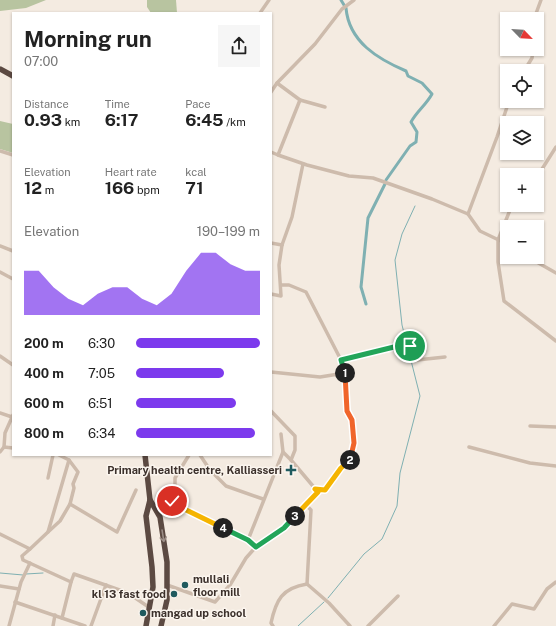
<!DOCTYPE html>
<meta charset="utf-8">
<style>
:root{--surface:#fff;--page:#f6f6f6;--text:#222;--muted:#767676;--accent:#7c3aed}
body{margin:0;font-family:"Public Sans",sans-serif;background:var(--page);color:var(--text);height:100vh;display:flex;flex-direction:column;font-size:15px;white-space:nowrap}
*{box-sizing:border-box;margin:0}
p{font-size:13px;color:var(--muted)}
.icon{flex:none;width:22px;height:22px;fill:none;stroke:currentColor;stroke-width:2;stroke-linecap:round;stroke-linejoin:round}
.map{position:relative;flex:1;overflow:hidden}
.side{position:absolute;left:12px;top:12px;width:260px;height:444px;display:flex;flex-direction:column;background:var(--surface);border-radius:0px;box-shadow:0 1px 3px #0004}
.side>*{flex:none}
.needle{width:26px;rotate:115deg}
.tools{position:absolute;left:500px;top:12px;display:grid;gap:8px}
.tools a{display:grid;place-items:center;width:44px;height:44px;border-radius:0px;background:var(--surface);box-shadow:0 1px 3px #0004;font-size:20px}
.pin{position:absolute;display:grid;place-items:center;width:34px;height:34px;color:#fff;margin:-17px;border:2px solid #fff;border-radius:50%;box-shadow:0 1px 4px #0007}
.km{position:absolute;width:20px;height:20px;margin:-10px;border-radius:50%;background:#222;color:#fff;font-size:11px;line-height:20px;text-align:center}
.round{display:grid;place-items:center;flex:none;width:42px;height:42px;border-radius:0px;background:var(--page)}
.head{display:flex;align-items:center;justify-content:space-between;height:68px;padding:0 12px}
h1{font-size:22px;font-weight:700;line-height:30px}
.metrics{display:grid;grid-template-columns:repeat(3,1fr);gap:6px;height:68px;padding:4px 12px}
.metrics div{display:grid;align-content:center}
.metrics b{font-size:17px;font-weight:700}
.metrics small{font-size:11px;font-weight:400}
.metrics p{font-size:11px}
.chart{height:112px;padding:8px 12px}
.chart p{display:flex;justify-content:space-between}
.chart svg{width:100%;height:72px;margin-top:4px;fill:var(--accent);opacity:.7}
ul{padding:0 12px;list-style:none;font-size:13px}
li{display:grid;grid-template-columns:64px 48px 1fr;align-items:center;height:30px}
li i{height:10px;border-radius:5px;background:var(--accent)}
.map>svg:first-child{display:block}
.green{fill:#b8c4a0}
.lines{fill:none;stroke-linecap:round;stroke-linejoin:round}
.stream{stroke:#7fb0b2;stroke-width:1}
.canal{stroke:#7fb0b2;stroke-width:3}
.minor{stroke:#cdbbac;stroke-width:3.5}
.highway{stroke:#5c4a42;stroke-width:5.5}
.oneway{stroke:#9c8e87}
.split-1-casing{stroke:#fff;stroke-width:8}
.split-2-casing{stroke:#fff;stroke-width:8}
.split-3-casing{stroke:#fff;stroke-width:8}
.split-4-casing{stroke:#fff;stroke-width:8}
.split-5-casing{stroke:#fff;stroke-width:8}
.split-1{stroke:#22a559;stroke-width:5}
.split-2{stroke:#f0652b;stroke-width:5}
.split-3{stroke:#f5b400;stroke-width:5}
.split-4{stroke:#22a559;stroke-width:5}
.split-5{stroke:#f5b400;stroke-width:5}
.poi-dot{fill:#1f5a5e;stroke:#fbf5ee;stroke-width:1.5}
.labels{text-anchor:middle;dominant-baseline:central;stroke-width:3;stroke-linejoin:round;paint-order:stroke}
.poi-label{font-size:11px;font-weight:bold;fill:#3b302b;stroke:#fbf5ee;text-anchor:end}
</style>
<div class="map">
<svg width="556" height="626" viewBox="0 0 556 626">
<rect width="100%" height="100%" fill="#f4ebe1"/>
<g class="green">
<path d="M0,0H46L26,8L0,11Z"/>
<path d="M147,0H176L177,13H151L147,7Z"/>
<path d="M0,121L13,124V153L0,149Z"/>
</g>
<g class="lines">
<g class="stream">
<path d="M0,573L23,575"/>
<path d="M26,574L43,573"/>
<path d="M328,598L364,554L382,539L397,506L400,473L420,396L402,325L395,260L402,234L415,206"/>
<path d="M298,626L324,602"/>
</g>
<g class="canal">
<path d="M341,0L344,5"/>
<path d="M346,8C349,42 378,59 406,71L408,76L422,83L432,94C426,105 417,111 411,122L417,132L416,142L410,146L386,180"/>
<path d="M366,304L361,287L368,218L385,184"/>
</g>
<g class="minor">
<path d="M354,0L342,9L315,44L277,83L300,100L278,155L307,165L349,176L373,178L432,199L468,214L480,231L507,244"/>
<path d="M260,13L269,0"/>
<path d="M534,19L541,0"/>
<path d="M524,71L532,58L533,49"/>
<path d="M271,92L277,83"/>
<path d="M300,100L325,107"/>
<path d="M0,151L13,155"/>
<path d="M271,152L278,155"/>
<path d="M537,177L556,147"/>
<path d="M512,205L498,240V262L504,301L556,341"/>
<path d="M468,214L497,137L509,101"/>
<path d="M271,243L282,245"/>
<path d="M0,246L13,251"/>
<path d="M528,257L556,273"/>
<path d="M0,272L13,279"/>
<path d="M281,285H289L306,292L341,360L345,373L347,411L352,420L354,448L350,460L341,468L325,490L316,489"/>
<path d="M271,294L281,296L279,265L282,245L292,217L303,164"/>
<path d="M0,356L13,365"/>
<path d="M341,360L394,347L408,342L417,360L445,357"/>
<path d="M271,372L320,377L345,373"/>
<path d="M0,413L12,417"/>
<path d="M530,426L556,427"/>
<path d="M4,447L13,448"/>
<path d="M469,447L530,463L556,466"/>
<path d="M0,452L4,447L5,433L13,415"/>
<path d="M283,452L291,460"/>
<path d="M189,455L175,478V492L172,501L174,504L248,540L256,547"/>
<path d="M200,455L210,470L226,486L263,499"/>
<path d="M69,460L78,472L73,484L74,488L70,504L117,532L136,490"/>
<path d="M48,478L53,455"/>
<path d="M305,504L311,510L307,584L329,603L350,626"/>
<path d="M48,532L60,521L70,504"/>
<path d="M0,534L30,549L22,556L23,560L71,582L74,574L128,593L150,608"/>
<path d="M248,540L283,452L281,434"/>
<path d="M30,549L48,532L69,460L59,455"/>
<path d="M167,585L215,602L230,585L246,558L254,549L284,528L318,492L291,460L295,450V436L271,411"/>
<path d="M0,586L19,589"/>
<path d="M15,602L85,626"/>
<path d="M62,618L71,582"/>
<path d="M9,626L21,582L30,563"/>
<path d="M53,626L55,615"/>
<path d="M91,626L106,585"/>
<path d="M273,626L271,623C276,600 282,588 307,584"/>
<path d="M368,626L398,596"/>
<path d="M494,626L512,604L534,609L547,589L556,582"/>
</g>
<g class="highway">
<path d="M0,69L13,76"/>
<path d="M145,455L150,500L146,516L152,567L153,587L146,626"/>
<path d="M150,500L160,517L167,562V600L161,626"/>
</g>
</g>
<defs><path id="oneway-shaft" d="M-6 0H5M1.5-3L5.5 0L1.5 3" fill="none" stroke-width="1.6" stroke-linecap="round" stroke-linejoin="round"/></defs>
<use class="oneway" href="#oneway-shaft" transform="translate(163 536) rotate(81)"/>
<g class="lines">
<g class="split-1-casing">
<path id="split-1" d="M345,373L341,360L394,347L408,342L410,346"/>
</g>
<g class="split-2-casing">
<path id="split-2" d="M345,373L347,411L352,420L354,443L350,460"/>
</g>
<g class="split-3-casing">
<path id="split-3" d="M295,516L318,492L315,489L325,490L341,468L350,460"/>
</g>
<g class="split-4-casing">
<path id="split-4" d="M223,528L248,540L256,547L284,528L295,516"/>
</g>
<g class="split-5-casing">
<path id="split-5" d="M172,501L174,504L223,528"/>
</g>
<use href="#split-1" class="split-1"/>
<use href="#split-2" class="split-2"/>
<use href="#split-3" class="split-3"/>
<use href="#split-4" class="split-4"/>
<use href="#split-5" class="split-5"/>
</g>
<g class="poi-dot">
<path d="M289 464h4v4h4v4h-4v4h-4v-4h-4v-4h4z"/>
<circle cx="185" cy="585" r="4"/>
<circle cx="174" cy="594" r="4"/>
<circle cx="143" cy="613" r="4"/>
</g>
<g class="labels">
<g class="poi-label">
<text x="282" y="470">Primary health centre, Kalliasseri</text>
<text x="193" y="579" text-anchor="start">mullali<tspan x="193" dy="13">floor mill</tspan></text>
<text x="166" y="594">kl 13 fast food</text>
<text x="151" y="613" text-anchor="start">mangad up school</text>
</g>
</g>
</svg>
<div class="tools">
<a><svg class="needle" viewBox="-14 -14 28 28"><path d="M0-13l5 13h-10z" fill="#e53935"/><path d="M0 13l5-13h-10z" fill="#767676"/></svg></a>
<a><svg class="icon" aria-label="locate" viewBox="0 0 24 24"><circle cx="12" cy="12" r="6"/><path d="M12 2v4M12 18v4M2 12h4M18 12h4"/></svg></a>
<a><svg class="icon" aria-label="layers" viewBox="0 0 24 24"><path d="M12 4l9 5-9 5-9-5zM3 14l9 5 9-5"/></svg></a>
<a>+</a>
<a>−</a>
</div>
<div class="pin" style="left:410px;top:346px;background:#1e9e55"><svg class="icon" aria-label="arrive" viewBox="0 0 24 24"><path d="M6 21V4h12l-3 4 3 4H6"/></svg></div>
<div class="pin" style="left:172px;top:501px;background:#d93025"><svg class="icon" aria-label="check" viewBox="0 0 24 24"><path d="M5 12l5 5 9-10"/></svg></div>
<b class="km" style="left:345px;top:373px">1</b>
<b class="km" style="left:350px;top:460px">2</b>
<b class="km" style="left:295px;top:516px">3</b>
<b class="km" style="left:223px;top:528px">4</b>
<section class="side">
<div class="head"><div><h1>Morning run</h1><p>07:00</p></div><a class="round"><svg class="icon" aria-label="share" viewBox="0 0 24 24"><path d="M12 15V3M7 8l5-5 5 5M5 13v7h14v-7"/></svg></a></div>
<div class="metrics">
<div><p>Distance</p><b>0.93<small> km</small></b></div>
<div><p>Time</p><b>6:17</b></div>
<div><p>Pace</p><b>6:45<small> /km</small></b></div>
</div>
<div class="metrics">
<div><p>Elevation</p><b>12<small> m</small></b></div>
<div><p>Heart rate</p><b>166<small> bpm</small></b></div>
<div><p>kcal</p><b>71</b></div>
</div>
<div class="chart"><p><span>Elevation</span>190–199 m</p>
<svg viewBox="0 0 160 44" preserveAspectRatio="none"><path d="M0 44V17L10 17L20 27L30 34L40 38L50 31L60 27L70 27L80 34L90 38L100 31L110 17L120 6L130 6L140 13L150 17L160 17V44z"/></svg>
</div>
<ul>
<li><b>200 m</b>6:30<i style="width:100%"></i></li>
<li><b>400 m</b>7:05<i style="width:71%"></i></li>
<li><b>600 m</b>6:51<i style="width:81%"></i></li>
<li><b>800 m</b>6:34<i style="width:96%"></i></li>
</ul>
</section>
</div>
